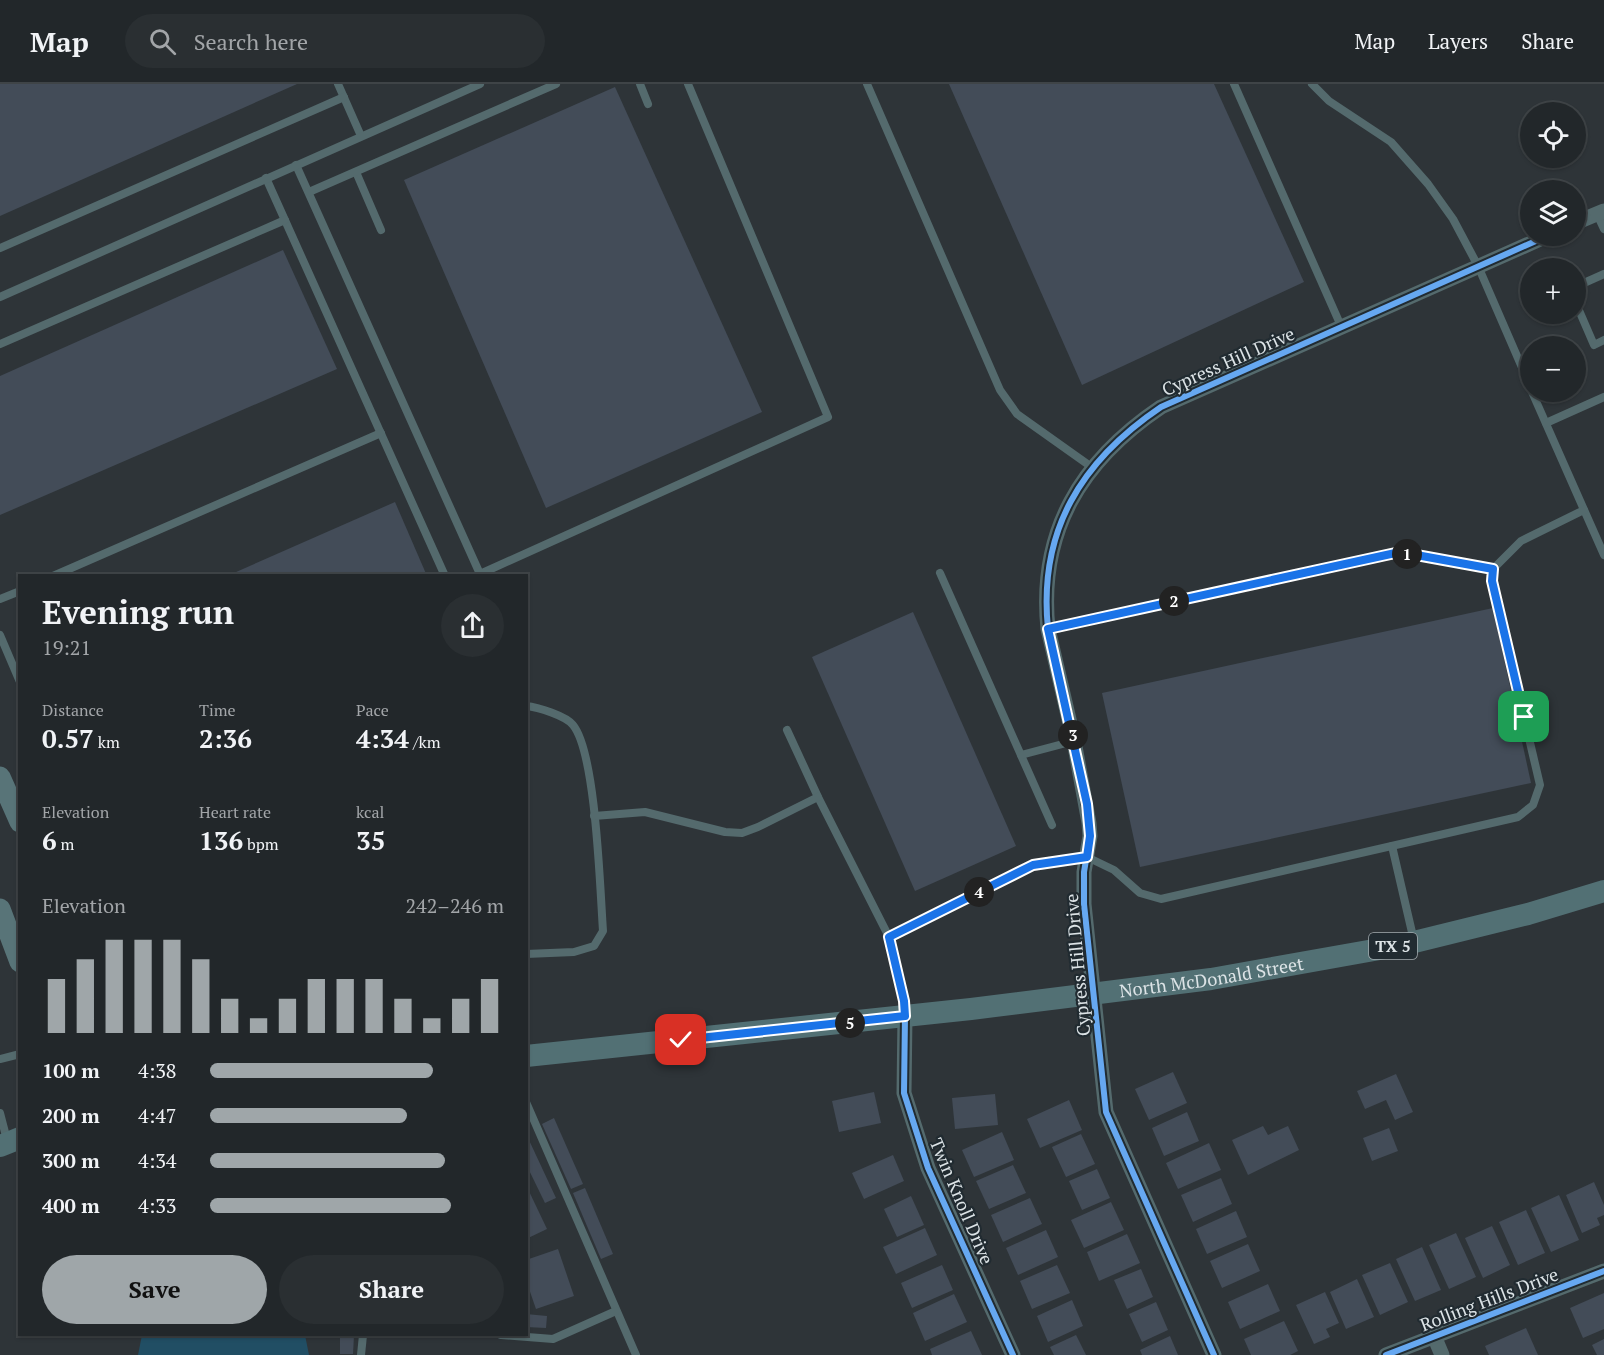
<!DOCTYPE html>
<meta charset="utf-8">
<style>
:root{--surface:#22272a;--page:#2a2f32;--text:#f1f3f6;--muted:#a2a5a8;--line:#3f4447;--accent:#9fa6a9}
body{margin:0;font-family:"PT Serif",serif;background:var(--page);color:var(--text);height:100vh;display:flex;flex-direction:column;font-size:22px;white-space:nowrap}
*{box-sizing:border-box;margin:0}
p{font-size:20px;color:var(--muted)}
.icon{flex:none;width:33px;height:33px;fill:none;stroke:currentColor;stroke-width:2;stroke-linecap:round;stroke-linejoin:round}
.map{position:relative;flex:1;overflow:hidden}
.panel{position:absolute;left:18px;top:490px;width:510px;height:762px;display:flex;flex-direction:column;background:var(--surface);border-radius:0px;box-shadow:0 2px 4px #0004,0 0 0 2px var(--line)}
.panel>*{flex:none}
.buttons{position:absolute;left:1520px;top:18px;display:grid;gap:12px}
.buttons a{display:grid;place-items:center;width:66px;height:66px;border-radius:50%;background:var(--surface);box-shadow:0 2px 4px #0004,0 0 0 2px var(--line);font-size:30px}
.pin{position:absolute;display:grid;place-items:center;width:51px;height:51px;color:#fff;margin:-26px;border-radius:12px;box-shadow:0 3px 9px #0006}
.km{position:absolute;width:30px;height:30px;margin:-15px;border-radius:50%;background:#222;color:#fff;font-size:16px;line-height:30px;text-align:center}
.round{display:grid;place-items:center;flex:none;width:63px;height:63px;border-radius:32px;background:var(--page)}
.overview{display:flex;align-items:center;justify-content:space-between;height:102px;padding:0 24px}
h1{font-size:33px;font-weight:700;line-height:45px}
.figures{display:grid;grid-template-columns:repeat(3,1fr);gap:9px;height:102px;padding:6px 24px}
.figures div{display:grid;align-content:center}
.figures b{font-size:26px;font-weight:700}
.figures small{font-size:16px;font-weight:400}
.figures p{font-size:16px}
.chart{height:168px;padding:12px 24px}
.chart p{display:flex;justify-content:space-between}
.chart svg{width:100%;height:108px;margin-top:6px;stroke:var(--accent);stroke-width:6}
.action{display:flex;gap:12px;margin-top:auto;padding:12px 24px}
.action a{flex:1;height:69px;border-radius:36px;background:var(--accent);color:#111;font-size:24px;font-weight:700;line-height:69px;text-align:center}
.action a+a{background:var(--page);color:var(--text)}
ul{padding:0 24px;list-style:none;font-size:20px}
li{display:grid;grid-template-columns:96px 72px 1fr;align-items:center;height:45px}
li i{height:15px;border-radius:8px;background:var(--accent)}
header{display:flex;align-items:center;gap:36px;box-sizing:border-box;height:84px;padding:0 30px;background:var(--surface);border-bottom:2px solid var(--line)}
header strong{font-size:28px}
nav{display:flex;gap:33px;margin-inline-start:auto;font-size:21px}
.search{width:420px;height:54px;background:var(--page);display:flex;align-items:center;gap:15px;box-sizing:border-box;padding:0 21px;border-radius:33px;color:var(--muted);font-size:22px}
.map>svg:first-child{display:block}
.green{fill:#214e64}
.building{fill:#434c58}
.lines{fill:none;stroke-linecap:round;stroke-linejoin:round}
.lane{stroke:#546a6d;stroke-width:8}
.street{stroke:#546a6d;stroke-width:15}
.secondary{stroke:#587478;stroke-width:21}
.primary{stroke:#527074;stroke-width:22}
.cycleway-casing{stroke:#212b31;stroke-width:10}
.cycleway{stroke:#66a8f1;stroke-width:6}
.route-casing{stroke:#fff;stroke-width:12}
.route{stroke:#1a73e8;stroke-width:8}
.labels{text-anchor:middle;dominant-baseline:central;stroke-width:4.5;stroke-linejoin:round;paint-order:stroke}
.shield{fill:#212b31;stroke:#a4acb0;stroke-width:1.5}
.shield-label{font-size:16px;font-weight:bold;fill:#dce3e6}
.street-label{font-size:18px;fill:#dce3e6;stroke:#212b31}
</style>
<header>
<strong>Map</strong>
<div class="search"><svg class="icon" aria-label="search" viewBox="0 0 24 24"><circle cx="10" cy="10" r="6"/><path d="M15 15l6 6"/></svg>Search here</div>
<nav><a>Map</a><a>Layers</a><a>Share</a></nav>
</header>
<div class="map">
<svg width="1604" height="1271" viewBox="0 0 1604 1271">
<rect width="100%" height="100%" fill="#2e3438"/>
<path class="green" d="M142,1251H305L309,1271H138Z"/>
<g class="building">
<path d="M0,0H297L0,132Z"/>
<path d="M949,0H1214L1304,198L1082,301Z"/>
<path d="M615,3L762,328L546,424L404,96Z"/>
<path d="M283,166L337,285L0,431V292Z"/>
<path d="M395,418L427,492H227Z"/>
<path d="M1493,524L1531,699L1140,783L1102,609Z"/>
<path d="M913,528L1016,762L915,807L812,573Z"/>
<path d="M1173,988L1187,1019L1149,1036L1135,1005Z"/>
<path d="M1396,990L1413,1028L1395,1036L1386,1016L1365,1025L1357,1007Z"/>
<path d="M874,1008L881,1039L839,1048L832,1017Z"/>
<path d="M995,1010L998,1041L955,1045L952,1014Z"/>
<path d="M1069,1016L1082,1046L1040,1064L1027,1035Z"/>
<path d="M1187,1028L1199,1057L1164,1072L1152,1044Z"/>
<path d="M554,1034L583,1100L571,1105L542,1040Z"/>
<path d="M1263,1042L1268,1051L1288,1042L1299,1066L1248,1091L1232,1056Z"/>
<path d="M1389,1044L1398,1067L1372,1077L1363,1054Z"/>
<path d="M1002,1048L1014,1076L974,1093L962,1066Z"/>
<path d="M1081,1050L1095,1080L1066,1093L1052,1063Z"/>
<path d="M528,1054L556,1114L545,1119L526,1080V1055Z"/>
<path d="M1209,1059L1221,1086L1178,1105L1166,1079Z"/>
<path d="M893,1071L904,1097L864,1115L852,1089Z"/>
<path d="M1013,1081L1026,1109L989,1125L976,1097Z"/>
<path d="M1097,1085L1110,1114L1082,1126L1069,1097Z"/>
<path d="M1221,1094L1232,1120L1193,1138L1181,1111Z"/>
<path d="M1594,1098L1604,1121V1131L1597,1134L1600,1141L1582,1149L1566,1111Z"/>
<path d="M526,1101L547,1145L526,1155Z"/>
<path d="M585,1104L613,1170L601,1175L573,1109Z"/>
<path d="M1559,1111L1579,1156L1551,1168L1531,1124Z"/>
<path d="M911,1112L924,1141L897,1153L884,1125Z"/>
<path d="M1030,1114L1042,1140L1003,1158L991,1131Z"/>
<path d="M1111,1118L1124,1146L1084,1164L1071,1136Z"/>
<path d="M1526,1126L1545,1169L1518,1181L1499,1138Z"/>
<path d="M1236,1127L1247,1153L1207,1170L1196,1145Z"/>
<path d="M1492,1142L1510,1181L1483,1194L1465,1154Z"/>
<path d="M925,1144L937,1171L896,1190L883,1163Z"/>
<path d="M1046,1146L1058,1173L1018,1191L1006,1164Z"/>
<path d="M1456,1149L1476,1193L1449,1205L1429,1161Z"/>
<path d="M1127,1150L1140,1179L1099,1197L1087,1168Z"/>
<path d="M1248,1160L1260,1187L1222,1204L1210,1177Z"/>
<path d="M1422,1163L1441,1206L1415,1217L1396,1175Z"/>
<path d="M558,1165L574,1212L536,1225L526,1196V1176Z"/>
<path d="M1390,1179L1408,1218L1380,1231L1362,1191Z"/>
<path d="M942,1181L953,1206L912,1224L901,1199Z"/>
<path d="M1057,1181L1070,1209L1032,1225L1020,1197Z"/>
<path d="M1141,1185L1153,1213L1127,1225L1114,1196Z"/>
<path d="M1357,1195L1374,1233L1346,1245L1330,1208Z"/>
<path d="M1268,1200L1280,1227L1240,1245L1228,1218Z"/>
<path d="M1325,1208L1339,1239L1326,1245L1330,1253L1314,1260L1296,1221Z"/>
<path d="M1604,1209V1245L1583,1254L1570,1224Z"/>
<path d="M954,1210L967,1238L925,1257L913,1229Z"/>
<path d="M1072,1216L1083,1242L1048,1258L1037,1232Z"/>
<path d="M1156,1218L1168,1246L1142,1258L1129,1230Z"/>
<path d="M526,1230L547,1232L546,1244L526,1243Z"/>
<path d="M1284,1237L1298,1267L1290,1271H1251L1244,1255Z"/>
<path d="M1526,1244L1538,1271H1489L1485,1262Z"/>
<path d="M971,1247L982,1271H932L930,1265Z"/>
<path d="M340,1251H354L353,1270H340Z"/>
<path d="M1076,1251L1086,1271H1054L1050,1263Z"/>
<path d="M1170,1252L1178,1271H1142L1140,1266Z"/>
<path d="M1604,1255V1271H1597L1592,1261Z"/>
</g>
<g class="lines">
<g class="lane">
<path d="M338,0L361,52"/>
<path d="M640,0L648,20"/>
<path d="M867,0L1000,306L1017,330L1093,384"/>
<path d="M1234,0L1341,242"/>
<path d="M1312,0L1329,17L1391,58L1428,100L1453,135L1478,182L1530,302"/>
<path d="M296,81L480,490L828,333L688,0"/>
<path d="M356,88L381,146"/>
<path d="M266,94L445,492"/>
<path d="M309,108L556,0"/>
<path d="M1597,130L1604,145"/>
<path d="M0,164L344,13"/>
<path d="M1575,203L1604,190"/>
<path d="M0,213L480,0"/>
<path d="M1575,217L1594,261L1604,256"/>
<path d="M0,260L285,136"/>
<path d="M1532,308L1604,471"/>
<path d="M1546,339L1604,313"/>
<path d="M940,489L1052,741"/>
<path d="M53,492L381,349"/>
<path d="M0,515L20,507"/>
<path d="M1048,545L1400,468L1493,485"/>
<path d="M0,551L20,598"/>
<path d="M526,622C538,623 566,632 573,641C596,669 600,805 603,847L594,862L574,868L526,870"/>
<path d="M787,646L818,713L889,853"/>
<path d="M1021,671L1074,657"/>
<path d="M594,732L645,728L725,748L742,749L758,743L818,713"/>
<path d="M1392,762L1414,857"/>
<path d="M905,931L904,917L889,853L1033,781L1087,773L1114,786L1140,809L1161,815L1518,733L1533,721L1540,701L1492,497L1493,485L1521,457L1584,426"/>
<path d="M0,975L20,970"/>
<path d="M526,1018L636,1271"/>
<path d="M0,1029L7,1056"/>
<path d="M501,1251L553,1255L616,1227"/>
<path d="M361,1271L363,1251"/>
</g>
<g class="street">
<path d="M1575,139L1604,127"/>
<path d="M905,932L904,1009L928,1084L1013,1271"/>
<path d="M1434,1252L1442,1271"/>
<path d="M1214,1271L1106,1028L1084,820V788L1090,752L1089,739L1074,657L1048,545C1038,447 1081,377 1161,323L1547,152"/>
<path d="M1386,1271L1604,1187"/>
</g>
<g class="secondary">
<path d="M0,693L20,738"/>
<path d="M0,825L20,878"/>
</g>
<g class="primary">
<path id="s1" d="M526,972L971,925L1211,895L1402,861L1528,830L1604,807"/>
<path d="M0,1062L20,1054"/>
</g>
<g class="cycleway-casing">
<g id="cycleway">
<path d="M905,932L904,1009L928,1084L1013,1271"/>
<path d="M1214,1271L1106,1028L1084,820V788L1090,752L1089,739L1074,657L1048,545C1038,447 1081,377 1161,323L1547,152"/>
<path d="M1386,1271L1604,1187"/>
</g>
</g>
<use href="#cycleway" class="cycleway"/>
</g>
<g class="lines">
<g class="route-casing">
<path id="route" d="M681,956L905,932L904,917L889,853L1033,781L1087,773L1090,752L1087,720L1048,545L1400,468L1493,485L1492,497L1524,633"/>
</g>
<use href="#route" class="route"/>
</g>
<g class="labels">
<rect class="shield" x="1369" y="849" width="48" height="26" rx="4.5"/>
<g class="shield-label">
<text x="1393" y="862">TX 5</text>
</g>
<g class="street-label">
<text transform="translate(1228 277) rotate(-24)">Cypress Hill Drive</text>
<text transform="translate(1077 881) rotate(-95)">Cypress Hill Drive</text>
<text stroke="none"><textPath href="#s1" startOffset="690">North McDonald Street</textPath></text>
<text transform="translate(962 1117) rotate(67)">Twin Knoll Drive</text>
<text transform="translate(1489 1215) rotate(-21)">Rolling Hills Drive</text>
</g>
</g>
</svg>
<div class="buttons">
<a><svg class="icon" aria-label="locate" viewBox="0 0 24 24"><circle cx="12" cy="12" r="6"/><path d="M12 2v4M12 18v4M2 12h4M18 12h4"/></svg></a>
<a><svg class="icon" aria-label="layers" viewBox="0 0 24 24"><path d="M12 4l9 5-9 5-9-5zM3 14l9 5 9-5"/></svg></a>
<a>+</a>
<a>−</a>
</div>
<div class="pin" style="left:1524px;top:633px;background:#1e9e55"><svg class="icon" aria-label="arrive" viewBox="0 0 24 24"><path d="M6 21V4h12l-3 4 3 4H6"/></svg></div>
<div class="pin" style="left:681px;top:956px;background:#d93025"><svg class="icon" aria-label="check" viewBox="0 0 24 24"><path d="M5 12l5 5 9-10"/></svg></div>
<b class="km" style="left:1407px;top:470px">1</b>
<b class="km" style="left:1174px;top:517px">2</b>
<b class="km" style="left:1073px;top:651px">3</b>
<b class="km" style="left:979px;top:808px">4</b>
<b class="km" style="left:850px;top:939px">5</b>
<section class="panel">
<div class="overview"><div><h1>Evening run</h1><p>19:21</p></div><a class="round"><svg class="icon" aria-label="share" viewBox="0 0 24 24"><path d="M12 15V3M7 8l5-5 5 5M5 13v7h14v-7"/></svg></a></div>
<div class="figures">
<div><p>Distance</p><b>0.57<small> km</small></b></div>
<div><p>Time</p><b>2:36</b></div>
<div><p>Pace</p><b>4:34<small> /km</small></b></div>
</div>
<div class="figures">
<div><p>Elevation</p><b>6<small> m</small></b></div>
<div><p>Heart rate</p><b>136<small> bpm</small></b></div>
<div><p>kcal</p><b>35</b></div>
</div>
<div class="chart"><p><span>Elevation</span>242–246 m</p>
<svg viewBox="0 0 160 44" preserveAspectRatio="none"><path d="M5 44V22M15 44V14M25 44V6M35 44V6M45 44V6M55 44V14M65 44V30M75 44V38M85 44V30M95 44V22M105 44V22M115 44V22M125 44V30M135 44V38M145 44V30M155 44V22"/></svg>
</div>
<ul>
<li><b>100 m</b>4:38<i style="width:76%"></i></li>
<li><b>200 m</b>4:47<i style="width:67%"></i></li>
<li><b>300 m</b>4:34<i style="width:80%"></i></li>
<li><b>400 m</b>4:33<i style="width:82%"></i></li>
</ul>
<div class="action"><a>Save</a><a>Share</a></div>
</section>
</div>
